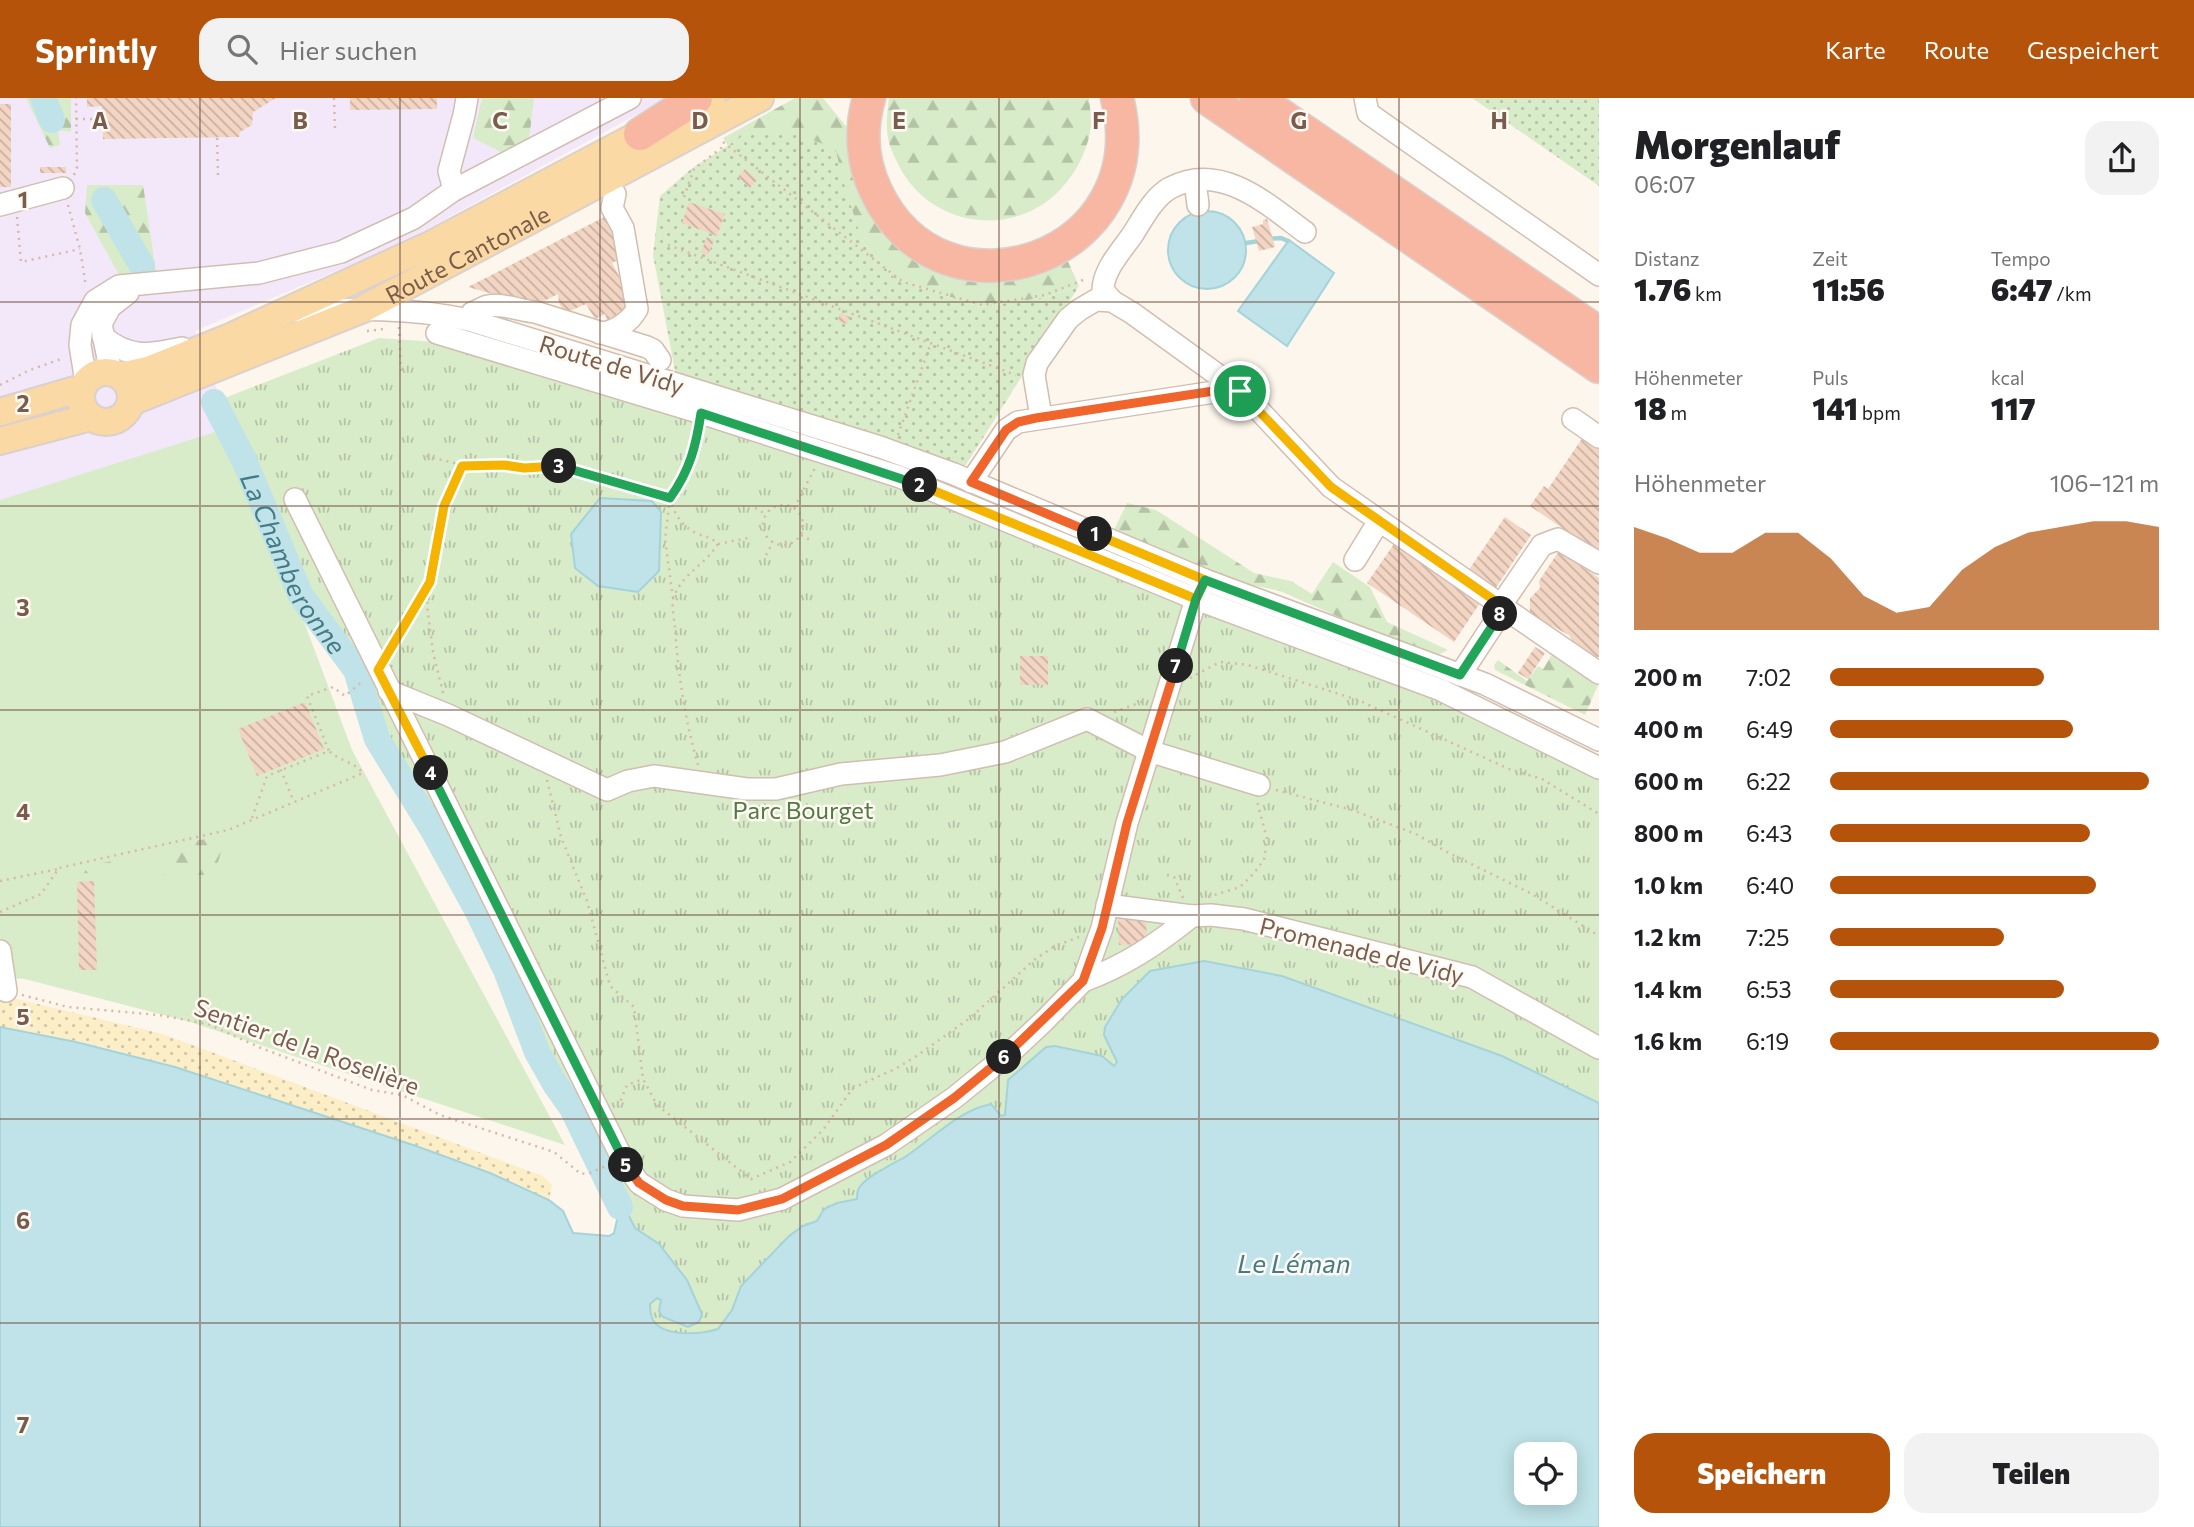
<!DOCTYPE html>
<html lang="de">
<meta charset="utf-8">
<style>
:root{--surface:#fff;--page:#f2f2f2;--text:#202124;--muted:#757577;--accent:#b45309}
body{margin:0;font-family:Commissioner,sans-serif;background:var(--page);color:var(--text);height:100vh;display:flex;flex-direction:column;font-size:26px;white-space:nowrap}
*{box-sizing:border-box;margin:0}
p{font-size:23px;color:var(--muted)}
.icon{flex:none;width:38px;height:38px;fill:none;stroke:currentColor;stroke-width:2;stroke-linecap:round;stroke-linejoin:round}
.map{position:relative;flex:1;overflow:hidden}
.sheet{display:flex;flex-direction:column;background:var(--surface);width:595px}
.sheet>*{flex:none}
.buttons{position:absolute;left:1514px;top:1344px;display:grid;gap:14px}
.buttons a{display:grid;place-items:center;width:63px;height:63px;border-radius:14px;background:var(--surface);box-shadow:0 4px 18px #0003;font-size:35px}
.pin{position:absolute;display:grid;place-items:center;width:60px;height:60px;color:#fff;margin:-30px;border:4px solid #fff;border-radius:50%;box-shadow:0 2px 7px #0007}
.km{position:absolute;width:35px;height:35px;margin:-18px;border-radius:50%;background:#222;color:#fff;font-size:19px;line-height:35px;text-align:center}
.round{display:grid;place-items:center;flex:none;width:74px;height:74px;border-radius:21px;background:var(--page)}
.headline{display:flex;align-items:center;justify-content:space-between;height:119px;padding:0 35px}
h1{font-size:38px;font-weight:800;line-height:52px}
.stats{display:grid;grid-template-columns:repeat(3,1fr);gap:10px;height:119px;padding:7px 35px}
.stats div{display:grid;align-content:center}
.stats b{font-size:30px;font-weight:800}
.stats small{font-size:19px;font-weight:400}
.stats p{font-size:19px}
.chart{height:196px;padding:14px 35px}
.chart p{display:flex;justify-content:space-between}
.chart svg{width:100%;height:126px;margin-top:7px;fill:var(--accent);opacity:.7}
.button{display:flex;gap:14px;margin-top:auto;padding:14px 35px}
.button a{flex:1;height:80px;border-radius:21px;background:var(--accent);color:#fff;font-size:28px;font-weight:800;line-height:80px;text-align:center}
.button a+a{background:var(--page);color:var(--text)}
ul{padding:0 35px;list-style:none;font-size:23px}
li{display:grid;grid-template-columns:112px 84px 1fr;align-items:center;height:52px}
li i{height:18px;border-radius:9px;background:var(--accent)}
header{display:flex;align-items:center;gap:42px;box-sizing:border-box;height:98px;padding:0 35px;background:var(--accent);color:#fff}
header strong{font-size:33px}
nav{display:flex;gap:38px;margin-inline-start:auto;font-size:24px}
.search{width:490px;height:63px;background:var(--page);display:flex;align-items:center;gap:18px;box-sizing:border-box;padding:0 24px;border-radius:21px;color:var(--muted);font-size:26px}
main{display:flex;flex:1;min-height:0}
.map>svg:first-child{display:block}
.education{fill:#f3e8fa}
.grass{fill:#d8ecc9}
.forest{fill:url(#forest-firs)}
.sand{fill:url(#sand-dots)}
.park{fill:url(#park-tufts)}
.garden{fill:url(#garden-dots)}
.water{fill:#bfe3e8;stroke:#a5d3da;stroke-width:2;fill-rule:evenodd}
.lines{fill:none;stroke-linecap:round;stroke-linejoin:round}
.stream{stroke:#a5d3da;stroke-width:4.5}
.river{stroke:#bfe3e8;stroke-width:26}
.building{fill:url(#building-back-hatch)}
.minor-casing{stroke:#d1beb0;stroke-width:24}
.major-casing{stroke:#dad1cd;stroke-width:30}
.highway-casing{stroke:#dad1cd;stroke-width:35}
.path{stroke:#d9b8a5;stroke-width:2.5;stroke-dasharray:2 5;stroke-linecap:butt}
.minor{stroke:#fff;stroke-width:21}
.major{stroke:#fbd9a5;stroke-width:26}
.highway{stroke:#f7b7a3;stroke-width:32}
.split-1-casing{stroke:#fff;stroke-width:14}
.split-2-casing{stroke:#fff;stroke-width:14}
.split-3-casing{stroke:#fff;stroke-width:14}
.split-4-casing{stroke:#fff;stroke-width:14}
.split-5-casing{stroke:#fff;stroke-width:14}
.split-6-casing{stroke:#fff;stroke-width:14}
.split-7-casing{stroke:#fff;stroke-width:14}
.split-8-casing{stroke:#fff;stroke-width:14}
.split-9-casing{stroke:#fff;stroke-width:14}
.split-1{stroke:#f0652b;stroke-width:9}
.split-2{stroke:#f5b400;stroke-width:9}
.split-3{stroke:#22a559;stroke-width:9}
.split-4{stroke:#f5b400;stroke-width:9}
.split-5{stroke:#22a559;stroke-width:9}
.split-6{stroke:#f0652b;stroke-width:9}
.split-7{stroke:#f0652b;stroke-width:9}
.split-8{stroke:#22a559;stroke-width:9}
.split-9{stroke:#f5b400;stroke-width:9}
.grid{fill:none;stroke:#7a5c4d;stroke-width:2;stroke-opacity:0.55}
.labels{text-anchor:middle;dominant-baseline:central;stroke-width:5;stroke-linejoin:round;paint-order:stroke}
.street-label{font-size:24px;fill:#7a5c4d;stroke:#fffaf3}
.park-label{font-size:24px;fill:#537a41;stroke:#fffaf3}
.water-label{font-size:26px;font-style:italic;fill:#437c86;stroke:#fffaf3}
.grid-label{font-size:23px;text-anchor:middle;font-weight:bold;fill:#7a5c4d;stroke:#fffaf3;stroke-width:5;stroke-linejoin:round;paint-order:stroke}
</style>
<header>
<strong>Sprintly</strong>
<div class="search"><svg class="icon" aria-label="search" viewBox="0 0 24 24"><circle cx="10" cy="10" r="6"/><path d="M15 15l6 6"/></svg>Hier suchen</div>
<nav><a>Karte</a><a>Route</a><a>Gespeichert</a></nav>
</header>
<main>
<div class="map">
<svg width="1599" height="1429" viewBox="0 0 1599 1429">
<defs>
<pattern id="forest-firs" width="22" height="20" patternUnits="userSpaceOnUse" patternTransform="scale(1.75)"><rect width="22" height="20" fill="#d8ecc9"/><path d="M5 1l3.5 6h-7zM16 11l3.5 6h-7z" fill="#b4c2a5"/></pattern>
<pattern id="sand-dots" width="8" height="8" patternUnits="userSpaceOnUse" patternTransform="scale(1.75)"><rect width="8" height="8" fill="#fcefc7"/><path d="M2 2h.1M6 6h.1" fill="none" stroke="#d1c5a4" stroke-width="1.8" stroke-linecap="round"/></pattern>
<pattern id="park-tufts" width="24" height="20" patternUnits="userSpaceOnUse" patternTransform="scale(1.75)"><rect width="24" height="20" fill="#d8ecc9"/><path d="M3 7l-1-3M5 7V3M7 7l1-3M15 17l-1-3M17 17v-4M19 17l1-3" fill="none" stroke="#b4c2a5"/></pattern>
<pattern id="garden-dots" width="8" height="8" patternUnits="userSpaceOnUse" patternTransform="scale(1.75)"><rect width="8" height="8" fill="#d8ecc9"/><path d="M2 2h.1M6 6h.1" fill="none" stroke="#b4c2a5" stroke-width="1.8" stroke-linecap="round"/></pattern>
<pattern id="building-back-hatch" width="6" height="6" patternUnits="userSpaceOnUse" patternTransform="scale(1.75)"><rect width="6" height="6" fill="#f3d5c3"/><path d="M-1 5l2 2M0 0l6 6M5-1l2 2" fill="none" stroke="#cab0a1"/></pattern>
</defs>
<rect width="100%" height="100%" fill="#fdf6ec"/>
<path class="education" d="M0,0H667L400,146L195,233L352,652L187,923L25,881L0,879Z"/>
<path class="grass" d="M231,329L352,652L565,1047L187,923L25,881L0,879V402Z"/>
<g class="forest">
<path d="M26,0H71V34L58,32L60,47L50,50Z"/>
<path d="M482,0H534L529,42L501,54L473,40Z"/>
<path d="M795,0H823L850,33L860,94L872,121L898,146L927,168L969,179L1066,159L1079,188L1048,199L980,209L894,180L862,143L844,89L835,50L746,36L728,48L723,40Z"/>
<path d="M889,0H1089C1090,9 1091,18 1091,27C1089,48 1079,69 1066,85C1020,142 932,132 899,68C896,61 892,55 890,48C885,32 887,16 889,0Z"/>
<path d="M87,87H143L156,173L119,177L85,115Z"/>
<path d="M1127,405L1156,412L1254,475L1291,483L1312,496L1333,464L1370,489L1387,524L1448,552L1432,560L1280,493L1224,481L1114,432Z"/>
<path d="M1554,553L1599,585L1585,617L1495,572L1494,567L1498,562L1527,583L1538,568L1543,571Z"/>
<path d="M226,738L214,777H165L174,746Z"/>
<path d="M123,761L122,773L103,777L76,774V770Z"/>
</g>
<path class="sand" d="M0,897L163,936L543,1078L552,1087L549,1102C482,1068 410,1047 339,1023C229,985 116,946 0,929Z"/>
<path class="park" d="M379,240L465,246L878,375L1456,604L1599,678V1005L1502,958L1282,878L1204,863L1150,873L1122,901L1104,937L1117,964L1114,968L1102,958L1008,982L1005,1016L1001,1018L991,1006L983,1007L945,1029L857,1101L837,1105L817,1123L803,1128L741,1188L732,1212L718,1231C702,1236 664,1240 653,1222C651,1218 650,1211 650,1206L657,1200L661,1202L663,1219L659,1146L635,1130L626,1112L620,1109L572,1010L555,986L537,954L506,872L477,812L433,732L377,641L356,572L301,498L244,362L214,304Z"/>
<g class="garden">
<path d="M1472,0H1599V88Z"/>
<path d="M788,34L835,50L845,89L862,143L894,180L980,209L1048,199L1079,188L962,373L676,278L653,157L660,98L691,71L746,36Z"/>
</g>
<g class="water">
<circle cx="1207" cy="152" r="39"/>
<path d="M1289,142L1334,175L1287,248L1238,213Z"/>
<path d="M600,400L652,403L661,414L659,473L638,494L598,488L575,470L571,436Z"/>
<path d="M1204,863L1282,878L1502,958L1599,1005V1429H0V929L76,944L175,969L416,1048L490,1075L549,1102L563,1113L573,1135L609,1138L614,1135L620,1109L626,1112L635,1130L659,1146L687,1182L702,1216L699,1224L688,1229L663,1219L659,1213L661,1202L657,1200L650,1206C650,1211 651,1218 653,1222C664,1240 702,1236 718,1231L732,1212L741,1188L789,1138L803,1128L817,1123L824,1111L837,1105L857,1101C857,1097 857,1093 859,1090C866,1078 896,1065 908,1057C934,1039 960,1012 991,1006L1001,1018L1005,1017L1008,982L1046,949L1055,948L1102,958L1114,968L1117,964L1104,937L1105,929L1122,901L1150,873ZM1526,1356H1564V1395H1526Z"/>
</g>
<g class="lines">
<g class="stream">
<path d="M1268,141L1281,140L1288,143"/>
<path d="M1246,145L1259,143"/>
</g>
<g class="river">
<path d="M43,0L52,22"/>
<path d="M104,102L142,168"/>
<path id="s1" d="M214,304L244,362L301,498L356,572L377,641L433,732L477,812L506,872L537,954L555,986L572,1010L620,1109"/>
</g>
</g>
<g class="building">
<path d="M87,0H276L253,14L252,27L240,34L239,39L103,41L102,8L87,9Z"/>
<path d="M350,0H437V11L350,12Z"/>
<rect x="0" y="6" width="11" height="83"/>
<rect x="40" y="69" width="26" height="6"/>
<path d="M745,71L757,82L750,90L738,79Z"/>
<path d="M689,104L725,116L717,138L682,125Z"/>
<path d="M610,116L622,139L613,144L622,160L612,165L632,202L630,210L607,222L605,216L595,221L586,206L565,215L559,205L558,196L534,208L468,189Z"/>
<path d="M1267,121L1275,149L1259,153L1252,129L1263,126V122Z"/>
<path d="M707,139L714,142L708,157L701,154Z"/>
<path d="M840,215L850,219L847,226L838,223Z"/>
<path d="M1583,339L1599,351V455L1530,408L1544,388L1548,391Z"/>
<path d="M1505,419L1531,437L1495,491L1468,473Z"/>
<path d="M1394,446L1480,505L1454,544L1367,485Z"/>
<path d="M1559,453L1599,480V559H1590L1578,552L1569,537L1552,528H1545L1533,520L1530,514V500L1540,490L1539,483Z"/>
<path d="M1535,549L1545,555L1528,581L1518,575Z"/>
<rect x="1020" y="558" width="28" height="29"/>
<path d="M305,604L324,651L257,678L238,631Z"/>
<path d="M94,783L97,872H79L77,784Z"/>
<path d="M1146,817L1147,846L1119,847L1118,818Z"/>
</g>
<g class="lines">
<g class="minor-casing">
<g id="minor">
<path d="M1365,0L1368,15L1599,177"/>
<path d="M1195,83L1198,107"/>
<path d="M454,92L449,73L464,17L467,0"/>
<path d="M0,107L63,90"/>
<path d="M1112,203L1103,192C1103,172 1122,152 1133,136C1143,120 1154,99 1170,90C1221,63 1267,106 1305,134"/>
<path d="M293,213C352,211 411,209 469,222L880,349L954,376L1205,482L1485,586L1599,642"/>
<path d="M472,215C478,213 483,209 488,208C504,205 520,213 535,214L647,249L653,252L660,262"/>
<path d="M437,235L701,315L900,379L1196,501L1441,592L1599,670"/>
<path d="M600,235C614,235 631,223 637,211L623,130L612,110L615,96"/>
<path d="M103,239C130,261 149,257 182,250"/>
<path d="M111,275L101,226L110,209L128,195"/>
<path d="M86,284L80,247L82,227L95,203L119,188L259,175L341,154L414,120L454,92L630,0"/>
<path d="M1041,319L1034,277L1037,265L1068,221L1079,212L1096,202L1112,203L1132,215L1240,293"/>
<path d="M1573,321L1599,339"/>
<path d="M971,384L1006,332L1018,324L1234,291L1241,293L1331,389L1501,507"/>
<path d="M295,401L623,1062L639,1085L666,1102L683,1108L738,1112L782,1101L886,1047L954,1000L1012,953L1044,923L1083,883L1102,830L1127,725L1196,501L1205,482"/>
<path d="M1355,462L1379,423"/>
<path d="M1504,510L1599,575"/>
<path d="M1460,577L1504,510L1501,507L1542,447L1558,441L1599,465"/>
<path d="M389,593L448,617L607,692L628,683L654,678L747,691H776L841,676L940,667L1005,654L1087,621L1149,653L1259,687"/>
<path d="M1107,807L1192,818L1211,817L1244,821L1472,879L1599,950"/>
<path d="M0,853L6,893"/>
<path d="M1083,883C1125,868 1157,846 1192,818"/>
</g>
</g>
<g class="major-casing">
<g id="major">
<circle cx="106" cy="299" r="25"/>
<path d="M120,278L148,272L228,240L432,146L640,36L712,0"/>
<path id="s2" d="M131,304L363,211L760,0"/>
<path d="M0,314L82,290"/>
<path d="M0,343L91,319"/>
</g>
</g>
<g class="highway-casing">
<g id="highway">
<path d="M869,0C860,31 862,64 876,93C942,234 1158,160 1117,0"/>
<path d="M1207,0L1599,269"/>
<path d="M1256,0L1599,235"/>
<path d="M640,36L696,0"/>
</g>
</g>
<g class="path">
<path d="M334,0L335,31"/>
<path d="M76,21H103"/>
<path d="M217,40L218,77"/>
<path d="M723,44L903,184L982,207L1045,197L1083,182"/>
<path d="M74,77L77,69L76,0"/>
<path d="M684,99L694,71L725,47"/>
<path d="M68,107L80,151L86,189"/>
<path d="M17,119L21,164L80,151"/>
<path d="M668,147L1016,277"/>
<path d="M399,229L401,275"/>
<path d="M367,233L384,231"/>
<path d="M0,287L30,272L64,260"/>
<path d="M104,336L122,332L133,323"/>
<path d="M898,337L931,245"/>
<path d="M426,358L462,367"/>
<circle cx="783" cy="427" r="20"/>
<path d="M755,410L767,417"/>
<path d="M794,410L815,370"/>
<path d="M801,437L812,443"/>
<path d="M718,446L748,440"/>
<path d="M766,457L773,444"/>
<path d="M673,500L665,441L670,400L680,387L696,352L699,332"/>
<path d="M389,550L428,487"/>
<path d="M1190,580L1220,564L1248,567L1358,602L1509,671L1542,681L1599,716"/>
<path d="M443,595L433,554L427,507L444,408L462,367H504L524,370L559,367L670,400C674,416 682,429 698,436C706,439 711,439 718,446C704,468 685,473 674,498C671,507 674,520 675,530C678,576 685,622 698,667"/>
<path d="M1114,614L1147,602"/>
<path d="M278,665L294,704"/>
<path d="M547,682L561,739L587,803L610,888L634,909L643,981L657,1007L751,1081L790,1064L823,1032L853,990L897,970L918,957L970,920L1034,862L1055,848L1079,839"/>
<path d="M1276,692L1352,712L1416,736L1447,754L1532,796L1599,838"/>
<path d="M252,720L267,678L329,653L307,598L333,589L345,598L364,582"/>
<path d="M1167,777L1174,779L1183,800"/>
<path d="M0,783L58,771"/>
<path d="M1208,799L1240,789L1254,775L1264,762L1267,741L1257,703"/>
<path d="M0,814L41,796L59,770L228,732L363,675C354,664 340,663 329,653"/>
<path d="M22,897L68,909L159,917L208,926L261,950L372,992L402,997L440,1017L554,1054L581,1076L590,1075L606,1068"/>
<path d="M618,1009L627,987L643,981"/>
</g>
<use href="#minor" class="minor"/>
<use href="#major" class="major"/>
<use href="#highway" class="highway"/>
</g>
<g class="lines">
<g class="split-1-casing">
<path id="split-1" d="M1095,436L971,384L1006,332L1018,324L1036,320L1227,291L1240,293"/>
</g>
<g class="split-2-casing">
<path id="split-2" d="M920,387L1196,501L1205,482L1095,436"/>
</g>
<g class="split-3-casing">
<path id="split-3" d="M559,368L670,400C690,372 696,348 701,315L920,387"/>
</g>
<g class="split-4-casing">
<path id="split-4" d="M431,675L378,572L430,484L444,408L462,368L504,367L524,370L559,368"/>
</g>
<g class="split-5-casing">
<path id="split-5" d="M431,675L626,1067"/>
</g>
<g class="split-6-casing">
<path id="split-6" d="M626,1067L639,1085L666,1102L683,1108L738,1112L782,1101L886,1047L954,1000L1004,959"/>
</g>
<g class="split-7-casing">
<path id="split-7" d="M1004,959L1083,883L1102,830L1127,725L1176,568"/>
</g>
<g class="split-8-casing">
<path id="split-8" d="M1176,568L1196,501L1205,482L1460,577L1500,516"/>
</g>
<g class="split-9-casing">
<path id="split-9" d="M1240,293L1331,389L1501,507L1504,510L1500,516"/>
</g>
<use href="#split-1" class="split-1"/>
<use href="#split-2" class="split-2"/>
<use href="#split-3" class="split-3"/>
<use href="#split-4" class="split-4"/>
<use href="#split-5" class="split-5"/>
<use href="#split-6" class="split-6"/>
<use href="#split-7" class="split-7"/>
<use href="#split-8" class="split-8"/>
<use href="#split-9" class="split-9"/>
</g>
<path class="grid" d="M200,0V1429M400,0V1429M600,0V1429M800,0V1429M999,0V1429M1199,0V1429M1399,0V1429M0,204H1599M0,408H1599M0,612H1599M0,817H1599M0,1021H1599M0,1225H1599"/>
<g class="labels">
<g class="street-label">
<text stroke="none"><textPath href="#s2" startOffset="368">Route Cantonale</textPath></text>
<text transform="translate(612 266) rotate(17)">Route de Vidy</text>
<text transform="translate(1362 852) rotate(14)">Promenade de Vidy</text>
<text transform="translate(307 948) rotate(20)">Sentier de la Roselière</text>
</g>
<g class="park-label">
<text x="803" y="711">Parc Bourget</text>
</g>
<g class="water-label">
<text stroke="none"><textPath href="#s1" startOffset="180">La Chamberonne</textPath></text>
<text x="1294" y="1164">Le Léman</text>
</g>
</g>
<g class="grid-label">
<text x="100" y="31">A</text>
<text x="300" y="31">B</text>
<text x="500" y="31">C</text>
<text x="700" y="31">D</text>
<text x="899" y="31">E</text>
<text x="1099" y="31">F</text>
<text x="1299" y="31">G</text>
<text x="1499" y="31">H</text>
<text x="23" y="110">1</text>
<text x="23" y="314">2</text>
<text x="23" y="518">3</text>
<text x="23" y="722">4</text>
<text x="23" y="927">5</text>
<text x="23" y="1131">6</text>
<text x="23" y="1335">7</text>
</g>
</svg>
<div class="buttons">
<a><svg class="icon" aria-label="locate" viewBox="0 0 24 24"><circle cx="12" cy="12" r="6"/><path d="M12 2v4M12 18v4M2 12h4M18 12h4"/></svg></a>
</div>
<div class="pin" style="left:1240px;top:293px;background:#1e9e55"><svg class="icon" aria-label="arrive" viewBox="0 0 24 24"><path d="M6 21V4h12l-3 4 3 4H6"/></svg></div>
<b class="km" style="left:1095px;top:436px">1</b>
<b class="km" style="left:920px;top:387px">2</b>
<b class="km" style="left:559px;top:368px">3</b>
<b class="km" style="left:431px;top:675px">4</b>
<b class="km" style="left:626px;top:1067px">5</b>
<b class="km" style="left:1004px;top:959px">6</b>
<b class="km" style="left:1176px;top:568px">7</b>
<b class="km" style="left:1500px;top:516px">8</b>
</div>
<section class="sheet">
<div class="headline"><div><h1>Morgenlauf</h1><p>06:07</p></div><a class="round"><svg class="icon" aria-label="share" viewBox="0 0 24 24"><path d="M12 15V3M7 8l5-5 5 5M5 13v7h14v-7"/></svg></a></div>
<div class="stats">
<div><p>Distanz</p><b>1.76<small> km</small></b></div>
<div><p>Zeit</p><b>11:56</b></div>
<div><p>Tempo</p><b>6:47<small> /km</small></b></div>
</div>
<div class="stats">
<div><p>Höhenmeter</p><b>18<small> m</small></b></div>
<div><p>Puls</p><b>141<small> bpm</small></b></div>
<div><p>kcal</p><b>117</b></div>
</div>
<div class="chart"><p><span>Höhenmeter</span>106–121 m</p>
<svg viewBox="0 0 160 44" preserveAspectRatio="none"><path d="M0 44V8L10 12L20 17L30 17L40 10L50 10L60 19L70 32L80 38L90 36L100 23L110 15L120 10L130 8L140 6L150 6L160 8V44z"/></svg>
</div>
<ul>
<li><b>200 m</b>7:02<i style="width:65%"></i></li>
<li><b>400 m</b>6:49<i style="width:74%"></i></li>
<li><b>600 m</b>6:22<i style="width:97%"></i></li>
<li><b>800 m</b>6:43<i style="width:79%"></i></li>
<li><b>1.0 km</b>6:40<i style="width:81%"></i></li>
<li><b>1.2 km</b>7:25<i style="width:53%"></i></li>
<li><b>1.4 km</b>6:53<i style="width:71%"></i></li>
<li><b>1.6 km</b>6:19<i style="width:100%"></i></li>
</ul>
<div class="button"><a>Speichern</a><a>Teilen</a></div>
</section>
</main>
